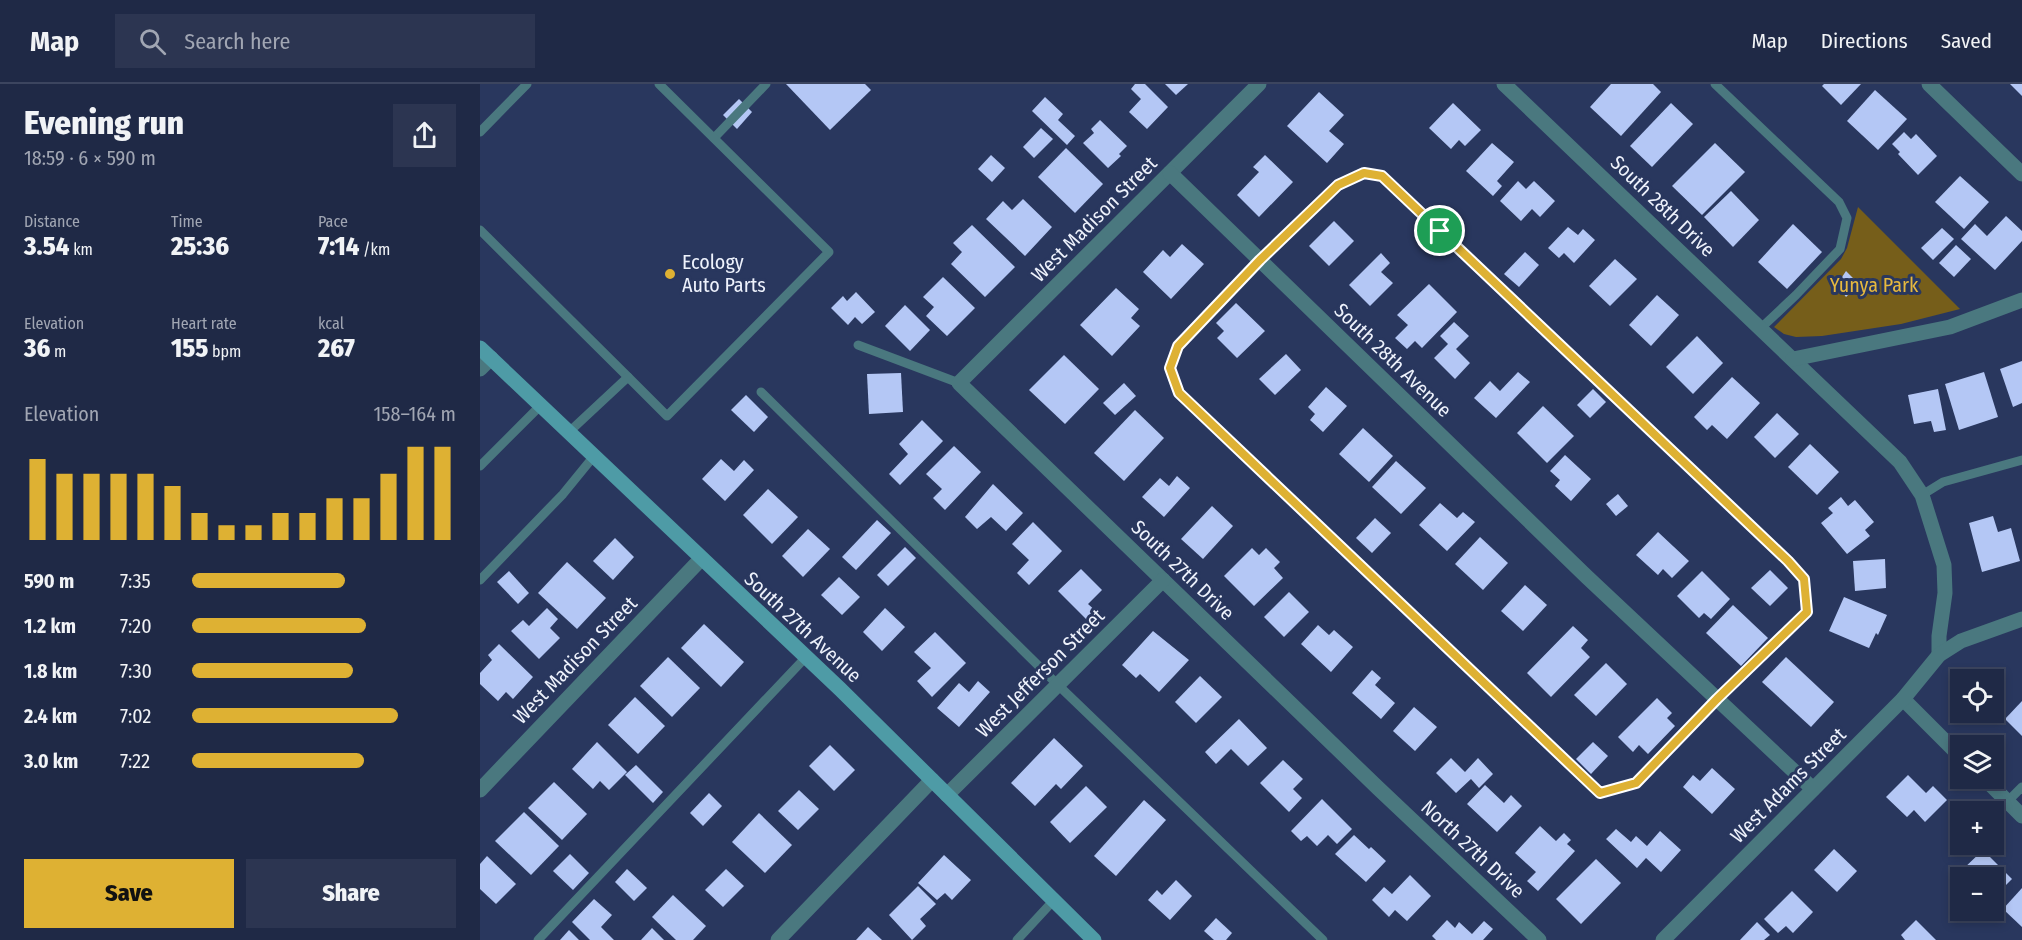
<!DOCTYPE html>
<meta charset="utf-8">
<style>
:root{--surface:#1f2946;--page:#2c3551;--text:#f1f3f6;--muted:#a1a6b3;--line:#3c455f;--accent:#deb133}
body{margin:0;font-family:"Fira Sans Condensed",sans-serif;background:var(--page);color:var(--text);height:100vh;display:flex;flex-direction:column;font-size:22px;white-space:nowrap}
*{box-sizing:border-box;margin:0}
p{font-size:20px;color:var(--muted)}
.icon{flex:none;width:33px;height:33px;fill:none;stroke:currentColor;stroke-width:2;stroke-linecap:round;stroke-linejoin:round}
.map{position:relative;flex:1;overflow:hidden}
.sheet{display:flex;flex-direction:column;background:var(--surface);width:480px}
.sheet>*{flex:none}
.controls{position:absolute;left:1470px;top:585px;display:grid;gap:12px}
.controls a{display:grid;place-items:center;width:54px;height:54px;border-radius:0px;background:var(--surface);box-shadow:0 3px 9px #0003,0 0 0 2px var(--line);font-size:30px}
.pin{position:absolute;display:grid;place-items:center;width:51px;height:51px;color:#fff;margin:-26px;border:3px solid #fff;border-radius:50%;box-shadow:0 2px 6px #0007}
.round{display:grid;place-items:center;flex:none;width:63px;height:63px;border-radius:0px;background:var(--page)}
.headline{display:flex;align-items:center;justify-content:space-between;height:102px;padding:0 24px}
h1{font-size:33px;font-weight:800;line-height:45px}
.figures{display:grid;grid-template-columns:repeat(3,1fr);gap:9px;height:102px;padding:6px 24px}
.figures div{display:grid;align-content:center}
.figures b{font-size:26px;font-weight:800}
.figures small{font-size:16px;font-weight:400}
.figures p{font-size:16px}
.chart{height:168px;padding:12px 24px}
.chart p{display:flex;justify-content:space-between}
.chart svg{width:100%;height:108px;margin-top:6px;stroke:var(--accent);stroke-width:6}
.primary-button{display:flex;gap:12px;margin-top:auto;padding:12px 24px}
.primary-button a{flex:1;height:69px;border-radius:0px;background:var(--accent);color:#111;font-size:24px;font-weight:800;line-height:69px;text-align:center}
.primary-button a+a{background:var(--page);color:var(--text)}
ul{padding:0 24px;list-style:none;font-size:20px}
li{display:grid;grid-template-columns:96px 72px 1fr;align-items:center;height:45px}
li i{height:15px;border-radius:8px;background:var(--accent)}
header{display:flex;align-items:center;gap:36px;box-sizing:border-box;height:84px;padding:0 30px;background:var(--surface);border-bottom:2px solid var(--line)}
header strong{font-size:28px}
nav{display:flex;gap:33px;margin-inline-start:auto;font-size:21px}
.search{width:420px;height:54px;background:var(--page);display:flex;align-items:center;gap:15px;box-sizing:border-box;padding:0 21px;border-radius:0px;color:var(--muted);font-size:22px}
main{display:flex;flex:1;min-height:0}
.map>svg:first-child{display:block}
.green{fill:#765e1a}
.building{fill:#b4c7f5}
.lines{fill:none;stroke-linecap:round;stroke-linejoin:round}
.service{stroke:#4a787f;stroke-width:9}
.minor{stroke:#4a787f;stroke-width:15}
.tertiary{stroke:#4a787f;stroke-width:15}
.secondary{stroke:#4e9ba6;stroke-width:15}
.route-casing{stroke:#fff;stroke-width:12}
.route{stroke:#deb133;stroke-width:8}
.poi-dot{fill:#deb133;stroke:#29375e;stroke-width:2}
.labels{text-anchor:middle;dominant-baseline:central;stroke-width:6;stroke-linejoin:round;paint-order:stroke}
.street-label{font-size:20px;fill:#eef2fc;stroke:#29375e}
.poi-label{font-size:20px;fill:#eef2fc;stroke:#29375e;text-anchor:start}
.park-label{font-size:20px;fill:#e7b93e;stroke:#29375e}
</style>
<header>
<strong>Map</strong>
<div class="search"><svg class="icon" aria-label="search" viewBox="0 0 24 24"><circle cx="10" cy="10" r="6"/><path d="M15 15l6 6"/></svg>Search here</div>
<nav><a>Map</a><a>Directions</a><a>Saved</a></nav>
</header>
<main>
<section class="sheet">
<div class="headline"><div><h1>Evening run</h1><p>18:59 · 6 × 590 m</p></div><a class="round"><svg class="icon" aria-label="share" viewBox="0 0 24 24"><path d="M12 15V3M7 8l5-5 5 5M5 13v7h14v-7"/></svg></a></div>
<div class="figures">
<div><p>Distance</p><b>3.54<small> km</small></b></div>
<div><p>Time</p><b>25:36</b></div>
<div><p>Pace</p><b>7:14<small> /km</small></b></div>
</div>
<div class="figures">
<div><p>Elevation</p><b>36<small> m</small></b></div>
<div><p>Heart rate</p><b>155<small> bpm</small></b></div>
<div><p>kcal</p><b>267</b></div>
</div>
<div class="chart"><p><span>Elevation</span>158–164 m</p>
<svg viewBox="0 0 160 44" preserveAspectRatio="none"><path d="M5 44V11M15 44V17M25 44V17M35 44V17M45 44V17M55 44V22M65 44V33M75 44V38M85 44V38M95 44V33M105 44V33M115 44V27M125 44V27M135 44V17M145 44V6M155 44V6"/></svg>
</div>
<ul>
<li><b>590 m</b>7:35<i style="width:58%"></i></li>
<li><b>1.2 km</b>7:20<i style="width:66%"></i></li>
<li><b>1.8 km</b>7:30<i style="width:61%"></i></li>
<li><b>2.4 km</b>7:02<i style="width:78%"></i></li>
<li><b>3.0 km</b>7:22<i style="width:65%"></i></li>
</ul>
<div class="primary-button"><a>Save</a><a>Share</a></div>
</section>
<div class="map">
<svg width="1542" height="856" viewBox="0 0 1542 856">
<rect width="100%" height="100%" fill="#29375e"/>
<path class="green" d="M1378,123L1480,225L1421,240L1342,252L1316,253L1304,250L1294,243L1361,175L1367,164Z"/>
<g class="building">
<path d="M306,0H385L391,6L350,46Z"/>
<path d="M655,0H665L688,23L667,45L649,28L661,15L651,5Z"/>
<path d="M685,0H708L696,11Z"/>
<path d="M1131,0H1173L1181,8L1141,52L1110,23Z"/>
<path d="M1344,0H1381L1361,21L1342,2Z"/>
<path d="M1530,0H1542V12Z"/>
<path d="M1395,6L1427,35L1398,66L1367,37Z"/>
<path d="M839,8L864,31L849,47L864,60L847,79L807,42Z"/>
<path d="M565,13L583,30L578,36L595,52L587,61L552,27Z"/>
<path d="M259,15L272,28L257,45L243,31Z"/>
<path d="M973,19L1001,46L985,62L979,56L971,65L949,44Z"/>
<path d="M1191,19L1213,40L1172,83L1150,62Z"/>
<path d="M620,36L647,62L639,70L641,72L628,84L603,59L614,49L611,45Z"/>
<path d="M561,44L573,55L554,74L543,63Z"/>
<path d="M1424,48L1431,55L1436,50L1457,72L1438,91L1418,70L1420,68L1412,60Z"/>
<path d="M1012,59L1034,78L1017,97L1022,102L1013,112L986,87Z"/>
<path d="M1235,59L1265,88L1222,131L1192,102Z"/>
<path d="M586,64L623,100L595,129L558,93Z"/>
<path d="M511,71L525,84L512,98L498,85Z"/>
<path d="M785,71L813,98L779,133L757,111L779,88L773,83Z"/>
<path d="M1480,92L1509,118L1484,145L1455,118Z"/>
<path d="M1038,97L1046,105L1054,97L1075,117L1060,133L1052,125L1041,137L1020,117Z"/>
<path d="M1251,107L1279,136L1253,163L1224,133Z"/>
<path d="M543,115L572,143L545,172L506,135L523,117L532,126Z"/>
<path d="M1526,132L1542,147V157L1515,186L1481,155L1495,140L1507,152Z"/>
<path d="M854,137L874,157L849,182L829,162Z"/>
<path d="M1313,140L1342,168L1307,205L1278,178Z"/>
<path d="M492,141L535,183L505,213L471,180L482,168L473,159Z"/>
<path d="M1088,143L1098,151L1103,145L1115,156L1094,179L1084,169L1079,174L1068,164Z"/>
<path d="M1462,144L1474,155L1453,176L1441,164Z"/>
<path d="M702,160L724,180L691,215L663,188L683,166L690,173Z"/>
<path d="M1476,161L1491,175L1474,193L1459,179Z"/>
<path d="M1045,168L1059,181L1039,203L1024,190Z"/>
<path d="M901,169L910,179L901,188L913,199L890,222L869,201Z"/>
<path d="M1135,175L1157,195L1130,222L1109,202Z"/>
<path d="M1366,187L1379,200L1366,213L1361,206L1353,201L1360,196Z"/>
<path d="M463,193L495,224L467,252L446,232L454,223L443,213Z"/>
<path d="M949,200L977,228L942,264L935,257L927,265L915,254L928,241L917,231Z"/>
<path d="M636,204L659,225L651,234L660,242L632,272L600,241Z"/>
<path d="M376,208L395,228L382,240L375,233L368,241L351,224L363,212L367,217Z"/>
<path d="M1177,211L1199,231L1171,262L1149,241Z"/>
<path d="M756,219L785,247L757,274L737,254L744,247L736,239Z"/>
<path d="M425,221L450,246L430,267L405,242Z"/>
<path d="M974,238L989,252L976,265L990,279L975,295L954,274L968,260L960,252Z"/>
<path d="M1217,252L1243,279L1213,310L1186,283Z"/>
<path d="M806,270L821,286L795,311L779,295Z"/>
<path d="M584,271L619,305L585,340L549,306Z"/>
<path d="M1542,277V319L1533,323L1520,285Z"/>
<path d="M1038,288L1050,298L1016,334L994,314L1010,297L1020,307Z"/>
<path d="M1504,288L1518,333L1479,346L1465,300Z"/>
<path d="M421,289L423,328L389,330L387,290Z"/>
<path d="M1252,293L1280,319L1247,355L1232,341L1227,346L1214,333Z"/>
<path d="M644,299L656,312L635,331L623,319Z"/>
<path d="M846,303L867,322L843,348L830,336L835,330L828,323Z"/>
<path d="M1113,305L1126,318L1110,334L1097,321Z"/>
<path d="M1458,305L1466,346L1454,348L1451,337L1434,340L1428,311Z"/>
<path d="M266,311L288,333L274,348L251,326Z"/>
<path d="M1063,322L1094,352L1067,379L1037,349Z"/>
<path d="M655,326L684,354L644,397L614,369Z"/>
<path d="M1297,329L1319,350L1295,374L1274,353Z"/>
<path d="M442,336L463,357L420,401L409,390L428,370L419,360Z"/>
<path d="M883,344L913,372L889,398L859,370Z"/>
<path d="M1330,360L1359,388L1337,411L1308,383Z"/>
<path d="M474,362L501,388L465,426L453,414L462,405L446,390Z"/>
<path d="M1085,371L1111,395L1091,417L1075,402L1080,396L1070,387Z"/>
<path d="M241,375L254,387L264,376L274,386L245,417L222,395Z"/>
<path d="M916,377L946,404L921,430L892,403Z"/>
<path d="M697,392L710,404L684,433L662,413L680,394L689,402Z"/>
<path d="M513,400L543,429L526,447L511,433L497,445L485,433Z"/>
<path d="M288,405L318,433L292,460L263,431Z"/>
<path d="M1138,410L1148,422L1136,432L1126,420Z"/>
<path d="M1361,413L1368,422L1375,416L1394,438L1385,446L1390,452L1367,470L1341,439L1353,429L1348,424Z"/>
<path d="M960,419L977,434L983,428L995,438L967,467L939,441Z"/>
<path d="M732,422L753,442L723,475L701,455Z"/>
<path d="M1513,432L1518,448L1531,444L1540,477L1502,488L1489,439Z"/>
<path d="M895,434L911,449L892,469L876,454Z"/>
<path d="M397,436L411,449L376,486L362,473Z"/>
<path d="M553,438L582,467L549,501L537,489L549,476L532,460Z"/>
<path d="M328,445L350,465L323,493L302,472Z"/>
<path d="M1178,448L1209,477L1192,494L1183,485L1178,491L1156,471Z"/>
<path d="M1000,453L1028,479L1003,506L975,480Z"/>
<path d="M135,454L154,473L133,496L113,477Z"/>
<path d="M425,463L436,474L408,502L397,491Z"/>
<path d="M772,464L779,471L786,464L800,478L794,484L803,494L774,522L744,492Z"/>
<path d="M1405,475L1406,504L1375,507L1373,477Z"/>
<path d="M87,478L126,514L97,545L58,509Z"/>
<path d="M601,485L622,506L608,520L617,528L608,537L578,507Z"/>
<path d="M1290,486L1308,504L1290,522L1271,504Z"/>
<path d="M29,487L49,509L38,520L17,498Z"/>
<path d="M1222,487L1250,515L1231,535L1224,529L1219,534L1197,512Z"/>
<path d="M359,493L380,513L362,531L341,511Z"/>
<path d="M1045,501L1067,521L1043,547L1021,527Z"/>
<path d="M809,508L829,528L804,553L784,533Z"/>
<path d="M1364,513L1407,531L1398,551L1396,549L1389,564L1349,547Z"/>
<path d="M1253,521L1288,554L1261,582L1226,549Z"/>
<path d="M67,524L78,535L70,544L80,554L59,575L31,547L43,536L49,542Z"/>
<path d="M405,524L425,543L402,567L383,548Z"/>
<path d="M224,540L264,578L241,603L201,564Z"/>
<path d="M838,541L849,551L854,546L873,563L851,588L821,560Z"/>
<path d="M1093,542L1108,556L1101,564L1110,573L1071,613L1047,589Z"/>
<path d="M673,547L709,576L679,608L660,590L656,594L642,581Z"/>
<path d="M455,548L486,579L452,613L437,597L451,584L434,568Z"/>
<path d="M19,560L53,593L33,615L26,608L18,617L0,600V589L12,576L8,571Z"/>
<path d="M188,573L220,604L192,633L160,602Z"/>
<path d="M1306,573L1354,618L1331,643L1282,598Z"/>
<path d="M1126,579L1147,600L1116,632L1094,611Z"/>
<path d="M892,586L901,594L895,601L915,619L901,635L872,609Z"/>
<path d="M720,592L742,613L716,639L695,618Z"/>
<path d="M498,597L510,608L479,643L457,624L479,599L489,608Z"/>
<path d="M155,613L185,642L158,670L128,641Z"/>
<path d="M1177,614L1192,629L1187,634L1195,642L1168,670L1159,661L1153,668L1138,653Z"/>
<path d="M1542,617V652L1525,635Z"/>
<path d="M934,623L957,643L935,667L913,647Z"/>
<path d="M759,635L787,664L768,682L751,665L736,680L725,668Z"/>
<path d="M574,654L603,682L581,705L576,700L555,722L531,699Z"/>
<path d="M117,658L147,688L129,706L120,697L113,705L92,685Z"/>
<path d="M1113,658L1128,672L1111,690L1096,675Z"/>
<path d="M350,661L375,686L354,707L329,682Z"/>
<path d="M971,674L985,688L998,674L1013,690L999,704L991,695L976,709L956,689Z"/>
<path d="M803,676L823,695L813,705L822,714L809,728L780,699Z"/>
<path d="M156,681L183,708L173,719L145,691Z"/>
<path d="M1232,684L1255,705L1232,730L1203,703L1213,691L1220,697Z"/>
<path d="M1428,691L1446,709L1453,702L1467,716L1445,738L1434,726L1427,733L1406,713Z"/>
<path d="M74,698L107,730L82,756L48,724Z"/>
<path d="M1005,701L1024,719L1031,711L1042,722L1017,748L987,720Z"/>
<path d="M606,702L627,723L590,759L570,738Z"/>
<path d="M319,706L339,725L318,746L298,727Z"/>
<path d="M229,709L242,722L223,742L210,729Z"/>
<path d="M842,715L872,745L857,760L848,751L837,762L827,752L821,757L811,747Z"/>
<path d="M664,716L686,736L636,792L614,772Z"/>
<path d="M44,728L79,762L51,791L15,757Z"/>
<path d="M279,729L312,761L285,789L252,758Z"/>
<path d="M1060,742L1076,757L1084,749L1091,756L1087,760L1095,767L1058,807L1047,797L1056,788L1035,769Z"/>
<path d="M1136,745L1151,758L1156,752L1167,762L1180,747L1201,766L1181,788L1166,774L1157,784L1126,755Z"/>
<path d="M874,751L889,765L891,763L906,777L886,798L855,770Z"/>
<path d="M1354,765L1377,787L1357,808L1334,786Z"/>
<path d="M1503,766L1532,795L1514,813V794H1488L1481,787Z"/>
<path d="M90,770L109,789L93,806L73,787Z"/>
<path d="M464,771L491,796L472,816L465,809L457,816L438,799Z"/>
<path d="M7,772L36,800L16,820L0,805V780Z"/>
<path d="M1116,775L1141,799L1101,840L1076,815Z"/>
<path d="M147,785L167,804L154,817L135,798Z"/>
<path d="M246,785L264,802L243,823L225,806Z"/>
<path d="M930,791L951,812L927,837L915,826L909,833L892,816L904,803L912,810Z"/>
<path d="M696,796L712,812L690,836L668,816L677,806L682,811Z"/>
<path d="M438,802L456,820L440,835L446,842L432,856L409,831Z"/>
<path d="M1542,804V843L1523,825Z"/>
<path d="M1312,807L1333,828L1313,849L1306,842L1298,849L1284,835Z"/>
<path d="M193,811L226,842L213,856H196L172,833Z"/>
<path d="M114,815L132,831L121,843L134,856H110L92,838Z"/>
<path d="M736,834L752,849L746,856H734L724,847Z"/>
<path d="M967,836L975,844L979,838L992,850L1004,837L1013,845L1003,856H956L952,852Z"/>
<path d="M1436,836L1456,856H1425L1421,851Z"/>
<path d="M1277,838L1290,851L1284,856H1260Z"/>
<path d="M388,843L402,856H376Z"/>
<path d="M172,844L184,856H161Z"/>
<path d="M89,846L99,856H80Z"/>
</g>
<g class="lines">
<g class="service">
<path d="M1235,0L1359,118L1367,134L1360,165L1316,211L1281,244"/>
<path d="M0,48L47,0"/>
<path d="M234,54L286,0"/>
<path d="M884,89L901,91L1308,477L1324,495L1327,528L1237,615L1156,699L1120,709L699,309L690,284L698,262L780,176L857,101Z"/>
<path d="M0,146L148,293"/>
<path d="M378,261L479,299"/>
<path d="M281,308L578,601L843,856"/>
<path d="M89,348L148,293L187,332L349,168L179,0"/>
<path d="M0,382L61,321"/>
<path d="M1442,411L1463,398L1542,376"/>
<path d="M0,496L83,410L114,372"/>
<path d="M1527,718L1542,703"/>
<path d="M58,856L326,573"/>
<path d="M537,856L574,816"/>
</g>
<g class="minor">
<path d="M779,0L479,299L898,704L1059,856"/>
<path d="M1024,0L1420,378L1442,411L1464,481L1465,509L1459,552V571"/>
<path d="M1449,0L1542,90"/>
<path d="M690,89L1107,493L1333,705"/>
<path d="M1313,275L1470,243L1542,216"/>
<path d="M0,285L11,274"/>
<path d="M1423,615L1480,672"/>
<path d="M1504,694L1542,732"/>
<path d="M0,706L221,475"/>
<path d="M467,711L683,496"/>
<path d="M1183,856L1423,615L1459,571L1481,557L1542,535"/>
</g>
<path class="tertiary" d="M298,856L452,696"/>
<path class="secondary" d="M0,264L360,605L614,856"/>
</g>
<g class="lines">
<g class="route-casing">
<path id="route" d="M884,89L902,92L1308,477L1324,495L1327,528L1237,615L1156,699L1120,709L699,309L690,284L698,262L780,176L858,101Z"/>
</g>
<use href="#route" class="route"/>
</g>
<circle class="poi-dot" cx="190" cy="190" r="6"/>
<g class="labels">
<g class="street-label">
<text transform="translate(1183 122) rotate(44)">South 28th Drive</text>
<text transform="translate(614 135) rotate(-45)">West Madison Street</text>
<text transform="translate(913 276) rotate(44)">South 28th Avenue</text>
<text transform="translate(703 486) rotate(44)">South 27th Drive</text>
<text transform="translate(323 543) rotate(43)">South 27th Avenue</text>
<text transform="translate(95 576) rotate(-46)">West Madison Street</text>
<text transform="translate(560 589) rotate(-45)">West Jefferson Street</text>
<text transform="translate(1308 701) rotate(-45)">West Adams Street</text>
<text transform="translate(993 765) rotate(43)">North 27th Drive</text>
</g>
<g class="poi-label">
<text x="202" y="178">Ecology<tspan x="202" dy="23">Auto Parts</tspan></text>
</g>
<g class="park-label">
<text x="1394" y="201">Yunya Park</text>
</g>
</g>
</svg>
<div class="controls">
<a><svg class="icon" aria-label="locate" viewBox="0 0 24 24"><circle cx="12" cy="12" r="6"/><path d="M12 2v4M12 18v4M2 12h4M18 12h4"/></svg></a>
<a><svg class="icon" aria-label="layers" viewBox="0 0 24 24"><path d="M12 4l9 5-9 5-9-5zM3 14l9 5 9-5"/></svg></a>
<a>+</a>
<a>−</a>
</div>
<div class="pin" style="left:960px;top:147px;background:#1e9e55"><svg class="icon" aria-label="arrive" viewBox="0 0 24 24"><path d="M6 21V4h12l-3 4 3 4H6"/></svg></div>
</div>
</main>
